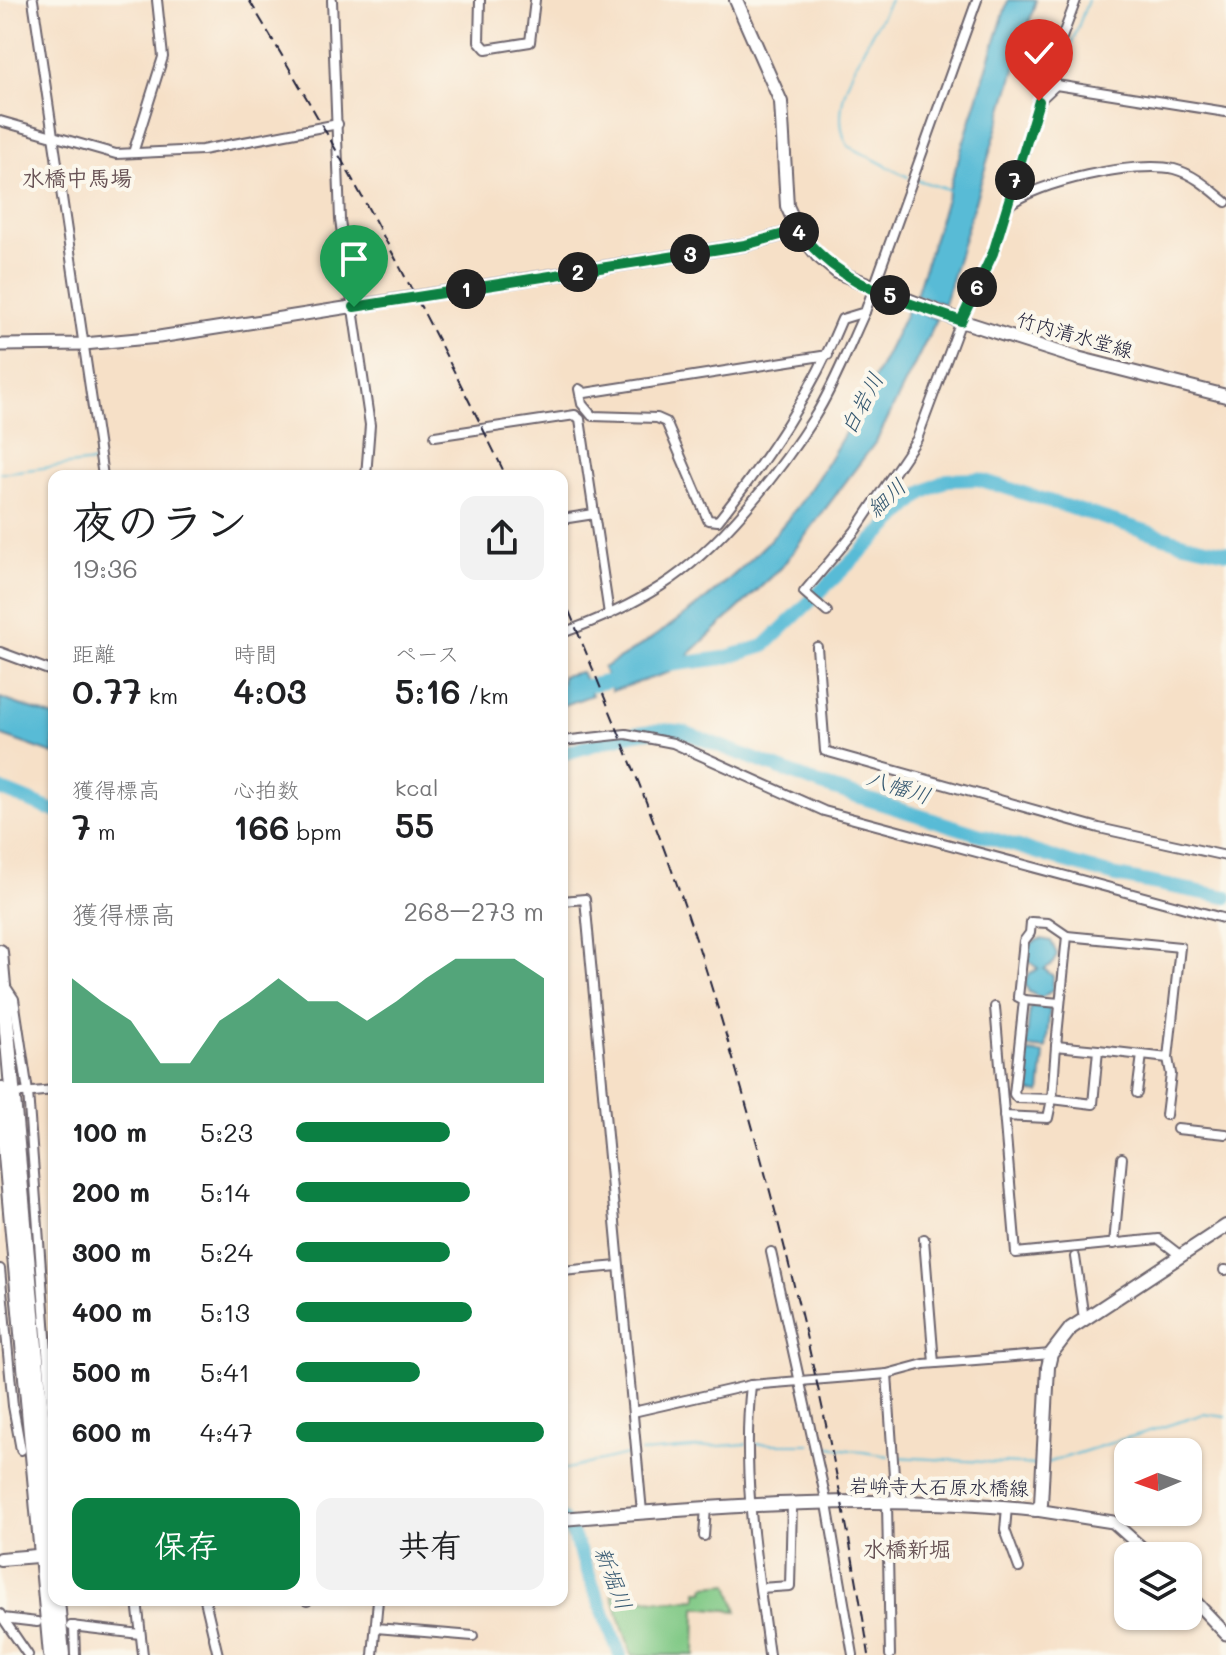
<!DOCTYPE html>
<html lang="ja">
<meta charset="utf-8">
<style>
:root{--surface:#fff;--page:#f2f2f2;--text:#202124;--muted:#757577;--accent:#0b8043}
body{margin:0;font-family:Mali,"Klee One",sans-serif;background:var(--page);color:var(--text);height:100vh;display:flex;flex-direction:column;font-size:30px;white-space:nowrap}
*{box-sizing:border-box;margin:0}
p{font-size:26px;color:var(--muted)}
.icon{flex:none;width:44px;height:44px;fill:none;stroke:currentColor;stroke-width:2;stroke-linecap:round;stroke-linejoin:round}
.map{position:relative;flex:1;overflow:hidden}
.sheet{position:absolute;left:48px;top:470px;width:520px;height:1136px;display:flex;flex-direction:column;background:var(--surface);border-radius:16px;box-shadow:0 2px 6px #0004}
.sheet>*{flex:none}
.needle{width:52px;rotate:268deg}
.buttons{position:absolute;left:1114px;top:1438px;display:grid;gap:16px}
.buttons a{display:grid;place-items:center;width:88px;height:88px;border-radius:16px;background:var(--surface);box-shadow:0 2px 6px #0004;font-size:40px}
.pin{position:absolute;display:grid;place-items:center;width:68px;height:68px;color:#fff;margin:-82px -34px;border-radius:50% 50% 50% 0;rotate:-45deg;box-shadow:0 0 8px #0007}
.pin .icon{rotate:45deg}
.km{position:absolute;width:40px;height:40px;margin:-20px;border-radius:50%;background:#222;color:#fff;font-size:22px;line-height:40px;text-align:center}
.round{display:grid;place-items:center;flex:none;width:84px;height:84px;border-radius:16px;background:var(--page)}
.overview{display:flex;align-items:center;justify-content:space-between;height:136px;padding:0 24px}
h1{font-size:44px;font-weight:600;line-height:60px}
.stats{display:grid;grid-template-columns:repeat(3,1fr);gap:12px;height:136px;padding:8px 24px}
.stats div{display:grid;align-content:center}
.stats b{font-size:34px;font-weight:600}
.stats small{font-size:22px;font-weight:400}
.stats p{font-size:22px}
.chart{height:224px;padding:16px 24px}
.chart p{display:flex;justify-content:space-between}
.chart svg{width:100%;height:144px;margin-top:8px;fill:var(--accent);opacity:.7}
.button{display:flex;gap:16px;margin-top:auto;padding:16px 24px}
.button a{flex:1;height:92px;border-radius:16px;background:var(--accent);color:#fff;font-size:32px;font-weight:600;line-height:92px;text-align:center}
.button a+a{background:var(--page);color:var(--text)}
ul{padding:0 24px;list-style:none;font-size:26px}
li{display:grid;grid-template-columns:128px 96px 1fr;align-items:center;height:60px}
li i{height:20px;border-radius:10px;background:var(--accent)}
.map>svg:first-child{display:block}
.green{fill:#81c986;stroke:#527660;stroke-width:2}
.water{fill:#58bbd6;stroke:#3d6e88;stroke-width:2}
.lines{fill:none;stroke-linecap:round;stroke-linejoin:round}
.stream{stroke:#58bbd6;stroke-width:2}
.river{stroke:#58bbd6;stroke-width:14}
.minor-casing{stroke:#6c646c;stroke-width:12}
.tertiary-casing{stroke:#6c646c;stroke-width:15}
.secondary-casing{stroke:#6c646c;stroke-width:16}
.trunk-casing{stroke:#6c646c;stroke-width:18}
.minor{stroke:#fff;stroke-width:8}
.tertiary{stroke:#fff;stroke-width:11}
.secondary{stroke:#fff;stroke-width:12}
.trunk{stroke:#fff;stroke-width:14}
.rail{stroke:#22223b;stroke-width:2;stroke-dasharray:12 6;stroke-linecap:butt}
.route-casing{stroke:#fff;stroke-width:16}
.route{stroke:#0b8043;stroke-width:10}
.labels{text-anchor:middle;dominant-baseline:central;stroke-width:8;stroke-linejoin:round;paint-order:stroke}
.street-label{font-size:20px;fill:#22223b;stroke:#fbf7ec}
.neighbourhood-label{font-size:22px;font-weight:bold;fill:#685356;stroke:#fbf7ec}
.water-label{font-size:22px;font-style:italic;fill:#355871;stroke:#fbf7ec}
</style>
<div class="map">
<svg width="1226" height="1655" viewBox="0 0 1226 1655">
<rect width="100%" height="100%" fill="#fbf7ec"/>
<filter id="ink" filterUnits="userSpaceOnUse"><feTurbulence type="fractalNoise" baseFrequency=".0125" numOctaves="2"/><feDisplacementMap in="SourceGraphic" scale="16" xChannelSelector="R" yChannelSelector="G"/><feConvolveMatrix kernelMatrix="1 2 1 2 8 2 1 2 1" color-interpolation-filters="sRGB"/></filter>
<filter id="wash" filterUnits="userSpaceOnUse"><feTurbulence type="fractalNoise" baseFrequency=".006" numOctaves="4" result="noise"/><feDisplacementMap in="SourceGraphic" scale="32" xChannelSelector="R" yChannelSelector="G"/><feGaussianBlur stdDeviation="1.8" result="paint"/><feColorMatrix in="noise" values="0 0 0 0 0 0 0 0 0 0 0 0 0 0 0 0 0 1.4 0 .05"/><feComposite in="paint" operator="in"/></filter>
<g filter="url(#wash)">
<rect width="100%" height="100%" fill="#f6e0c7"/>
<path class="green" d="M729,1584L737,1611L696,1607L695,1655H632L612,1595L664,1601L697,1599V1591H704L705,1586Z"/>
<g class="water">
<path d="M1008,0H1036L944,304L916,295Z"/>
<path d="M908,309L937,319L877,440L781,568L670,672L612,691L603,668C660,636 717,594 763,547C822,488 872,385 908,309Z"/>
<path d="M581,672L592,695L562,706V676Z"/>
<path d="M0,698L54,717V754L0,735Z"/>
<path d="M1041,939L1051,941L1057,954L1054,963L1044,969L1053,976V990L1041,998L1029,992L1025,984L1028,974L1038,969L1029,961C1025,950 1030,941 1041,939Z"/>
<path d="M1030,1006L1050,1008L1046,1049L1026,1047Z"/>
<path d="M1026,1052L1044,1054L1040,1093L1022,1091Z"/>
</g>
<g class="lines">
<g class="stream">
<path d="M890,0C871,40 823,101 848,146L908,177"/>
<path d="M1059,79L1088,0"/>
<path d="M914,179L950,190"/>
<path d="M1017,191L1054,93"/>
<path d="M0,473L94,462"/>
<path d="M753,1444H810"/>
<path d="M817,1445L889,1456"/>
<path d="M641,1452L746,1444"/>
<path d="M896,1457L1037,1465"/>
<path d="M1047,1463L1204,1414L1226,1417"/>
<path d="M562,1470L635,1453"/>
</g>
<g class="river">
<path d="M661,666L724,658L764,646L922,493L947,480L978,479L1184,543L1226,552"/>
<path d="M562,691L624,678"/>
<path d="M562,754C600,744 645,724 684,732L822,785L1070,863L1116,876L1226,897"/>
<path d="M0,789L54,811"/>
<path d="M562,1519L573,1535L620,1655"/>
</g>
</g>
</g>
<g filter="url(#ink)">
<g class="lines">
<g class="minor-casing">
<g id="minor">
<path d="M33,0L103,476"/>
<path d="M332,0L340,220L370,425L366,476"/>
<path d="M480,0L479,41L486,49L530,42L535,0"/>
<path d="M1056,85L1226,112"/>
<path d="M1056,85L1051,67L1076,0"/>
<path d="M0,121L116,154L202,150L338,124"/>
<path d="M133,153L163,57L157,0"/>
<path d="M1008,206C1035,182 1137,160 1174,169C1194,174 1210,189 1226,202"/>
<path d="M828,355L585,393L579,389L582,404L592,416L657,418L666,422L708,520L718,521C767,459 812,393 842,319L865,312L977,0"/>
<path d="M435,436L575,415L580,419L609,614"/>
<path d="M562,519L594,514"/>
<path d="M827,612L804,592L855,531L917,439L961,321L993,253L1039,101L1056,85"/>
<path d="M562,633C596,621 630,606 661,586C718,550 779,473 815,416C835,384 849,346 865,312"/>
<path d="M817,647L825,751L1099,828L1226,856"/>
<path d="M0,652L54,672"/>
<path d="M562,741L626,734L673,743L824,811L1226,919"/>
<path d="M562,901L585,899L642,1512"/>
<path d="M6,987L14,999L28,1092L54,1445"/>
<path d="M1024,1000L1060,1003"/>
<path d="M995,1007L1016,1253L1159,1239L1181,1256"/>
<path d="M1056,1046L1067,936"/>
<path d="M1098,1050L1142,1055"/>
<path d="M22,1093L54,1090"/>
<path d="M1166,1115L1171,1074L1168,1058"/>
<path d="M1004,1116L1048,1118L1052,1099L1093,1104L1098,1050L1056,1046L1052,1099L1017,1098L1014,1094L1024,1000L1018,997L1024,941L1030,933L1031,922L1048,923L1067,936L1180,947L1168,1058L1142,1055L1137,1093"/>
<path d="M1177,1129L1226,1134"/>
<path d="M924,1239L934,1363"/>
<path d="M1114,1244L1122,1158"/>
<path d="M771,1252L827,1504L853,1655"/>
<path d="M1075,1257L1084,1319"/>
<path d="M0,1269L13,1406L21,1450"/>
<path d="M1224,1270H1226"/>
<path d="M562,1271L618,1266"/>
<path d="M887,1374L896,1504"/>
<path d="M751,1385C741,1476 757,1565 769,1655"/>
<path d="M633,1412L751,1385L887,1374L924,1364L1051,1354"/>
<path d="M887,1504L890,1655"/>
<path d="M1007,1507L1005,1530L1019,1568"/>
<path d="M704,1536L706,1507"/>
<path d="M760,1588L790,1586L792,1504"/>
<path d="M137,1600L143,1655"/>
<path d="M205,1600L218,1655"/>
<path d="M307,1601V1600"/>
<path d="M0,1614L28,1655"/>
<path d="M3,1618L37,1622"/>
<path d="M71,1626L140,1634"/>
<path d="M74,1626L75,1655"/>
<path d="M376,1628L473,1636"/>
<path d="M373,1655L378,1600"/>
</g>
</g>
<g class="tertiary-casing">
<g id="tertiary">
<path d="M0,345L84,344L159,337L745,245L798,230"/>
<path d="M1036,1510L1113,1522L1151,1556"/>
<path d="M1188,1594L1226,1634"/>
</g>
</g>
<g class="secondary-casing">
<g id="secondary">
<path d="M736,0L781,102L787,206L798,230L818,256L837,272L961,321L1077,358L1226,396"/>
<path d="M562,1519C719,1506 879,1493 1036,1510L1041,1504L1048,1367L1051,1354L1071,1328L1226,1226"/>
<path d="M0,1559L49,1555"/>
</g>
</g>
<g class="trunk-casing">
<g id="trunk">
<path d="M0,952L54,1561"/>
<path d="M0,1089L51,1655"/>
<path d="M57,1600L62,1655"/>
</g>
</g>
<use href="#minor" class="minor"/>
<use href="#tertiary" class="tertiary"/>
<use href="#secondary" class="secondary"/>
<use href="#trunk" class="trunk"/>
<g class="rail">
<path d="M249,0C342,155 427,313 506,476"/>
<path d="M562,594C617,728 674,863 716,1002C781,1216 834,1434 869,1655"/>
</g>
</g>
</g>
<g class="lines" filter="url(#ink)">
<g class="route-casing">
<path id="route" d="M354,307L745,245L798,230C842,288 895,297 961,321L993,253L1039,101"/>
</g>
<use href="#route" class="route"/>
</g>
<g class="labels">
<g class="street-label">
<text transform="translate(1075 334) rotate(16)">竹内清水堂線</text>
<text transform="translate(939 1486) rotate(1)">岩峅寺大石原水橋線</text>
</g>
<g class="neighbourhood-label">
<text x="77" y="177">水橋中馬場</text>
<text x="907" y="1548">水橋新堀</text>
</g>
<g class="water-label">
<text transform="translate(861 403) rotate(-62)">白岩川</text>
<text transform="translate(886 497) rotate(-43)">細川</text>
<text transform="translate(899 786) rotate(18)">八幡川</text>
<text transform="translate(614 1578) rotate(69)">新堀川</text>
</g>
</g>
</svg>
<div class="buttons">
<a><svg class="needle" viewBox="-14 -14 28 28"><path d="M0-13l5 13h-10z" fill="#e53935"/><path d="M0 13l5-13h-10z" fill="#757577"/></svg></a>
<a><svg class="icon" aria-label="layers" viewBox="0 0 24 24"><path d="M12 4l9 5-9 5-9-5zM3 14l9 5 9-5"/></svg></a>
</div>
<div class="pin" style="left:354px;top:307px;background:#1e9e55"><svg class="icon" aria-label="arrive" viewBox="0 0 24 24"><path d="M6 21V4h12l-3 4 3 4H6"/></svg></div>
<div class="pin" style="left:1039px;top:101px;background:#d93025"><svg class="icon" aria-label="check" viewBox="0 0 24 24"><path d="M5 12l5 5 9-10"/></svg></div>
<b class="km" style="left:466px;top:289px">1</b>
<b class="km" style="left:578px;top:272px">2</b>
<b class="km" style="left:690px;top:254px">3</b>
<b class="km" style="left:799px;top:232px">4</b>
<b class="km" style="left:890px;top:295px">5</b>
<b class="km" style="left:977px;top:287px">6</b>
<b class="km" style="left:1015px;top:180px">7</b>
<section class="sheet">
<div class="overview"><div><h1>夜のラン</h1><p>19:36</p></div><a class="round"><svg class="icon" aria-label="share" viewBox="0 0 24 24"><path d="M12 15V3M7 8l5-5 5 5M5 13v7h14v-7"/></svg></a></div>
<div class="stats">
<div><p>距離</p><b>0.77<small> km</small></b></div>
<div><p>時間</p><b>4:03</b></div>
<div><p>ペース</p><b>5:16<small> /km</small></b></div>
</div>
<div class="stats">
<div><p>獲得標高</p><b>7<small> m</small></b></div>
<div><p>心拍数</p><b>166<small> bpm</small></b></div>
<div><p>kcal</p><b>55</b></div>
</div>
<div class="chart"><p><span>獲得標高</span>268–273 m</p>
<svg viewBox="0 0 160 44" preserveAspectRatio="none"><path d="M0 44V12L10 19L20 25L30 38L40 38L50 25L60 19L70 12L80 19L90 19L100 25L110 19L120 12L130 6L140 6L150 6L160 12V44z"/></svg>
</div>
<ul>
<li><b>100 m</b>5:23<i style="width:62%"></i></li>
<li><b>200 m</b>5:14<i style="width:70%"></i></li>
<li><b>300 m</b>5:24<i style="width:62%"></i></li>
<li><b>400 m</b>5:13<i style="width:71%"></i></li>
<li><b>500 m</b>5:41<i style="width:50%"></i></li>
<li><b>600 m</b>4:47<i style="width:100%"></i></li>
</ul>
<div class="button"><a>保存</a><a>共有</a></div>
</section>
</div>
